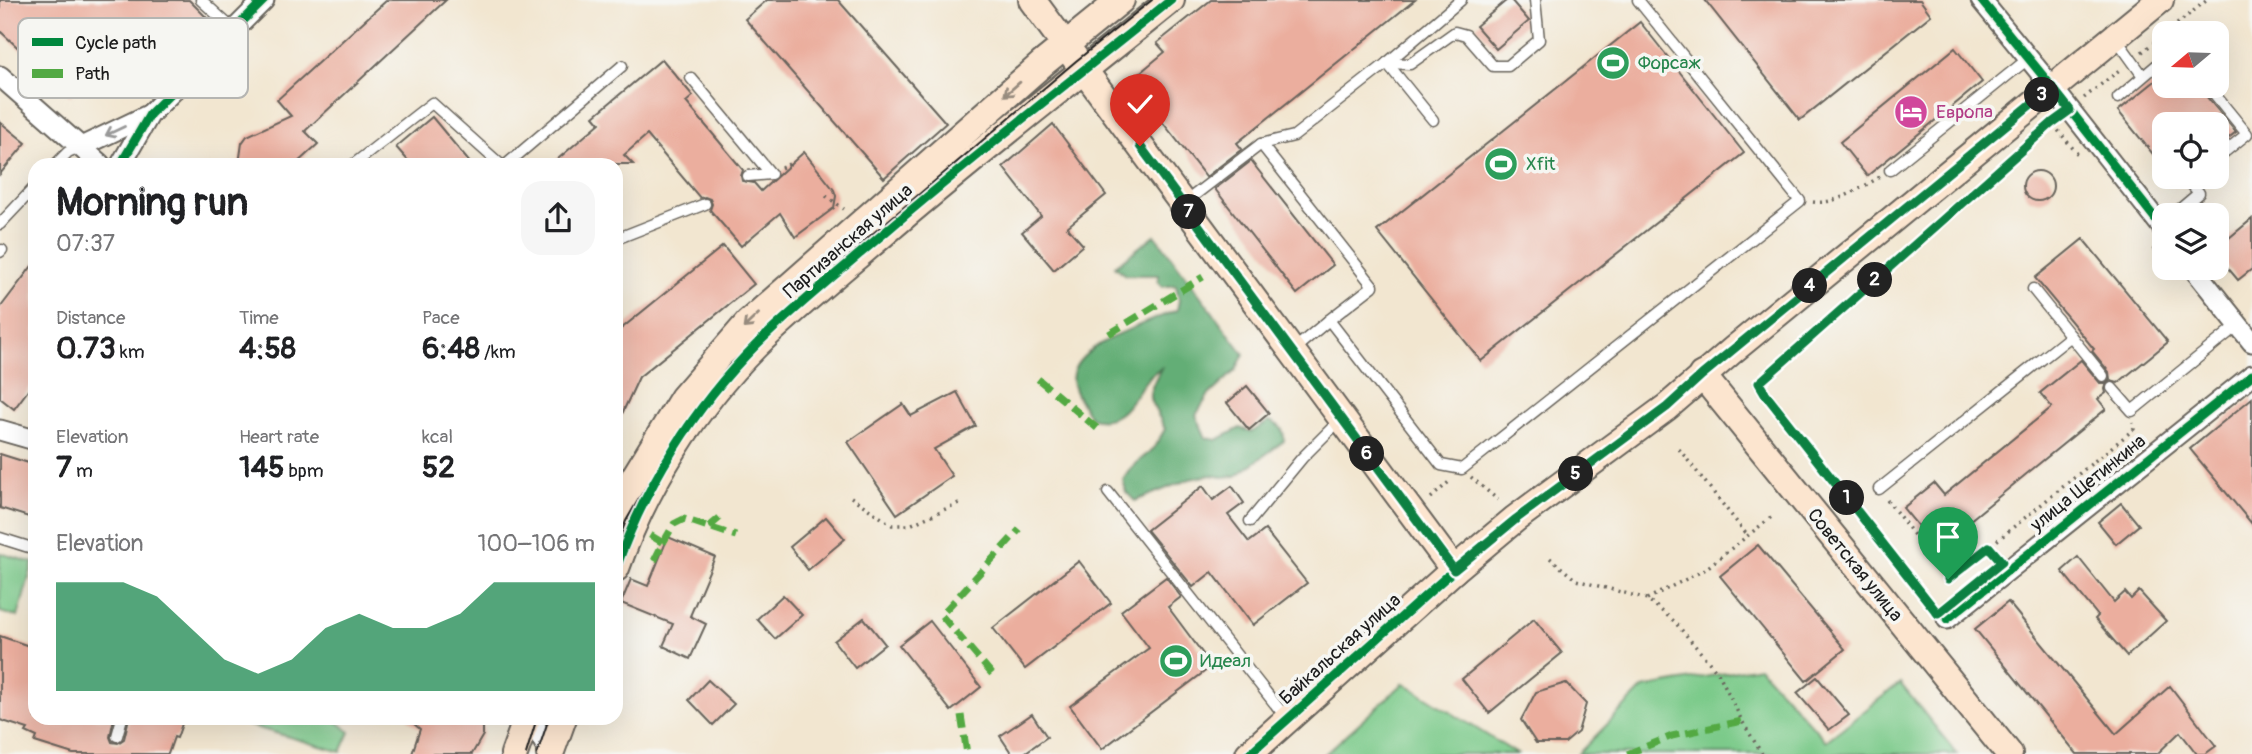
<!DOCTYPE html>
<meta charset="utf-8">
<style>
:root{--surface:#fff;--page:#f6f6f6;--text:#202124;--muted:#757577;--accent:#0b8043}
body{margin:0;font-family:Pangolin,sans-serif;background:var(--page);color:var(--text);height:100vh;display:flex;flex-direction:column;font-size:26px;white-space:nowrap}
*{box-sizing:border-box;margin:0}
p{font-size:23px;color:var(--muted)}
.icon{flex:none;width:38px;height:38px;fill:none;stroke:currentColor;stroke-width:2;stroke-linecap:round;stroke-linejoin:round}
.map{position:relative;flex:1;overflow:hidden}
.drawer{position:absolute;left:28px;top:158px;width:595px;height:567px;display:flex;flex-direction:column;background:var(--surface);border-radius:21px;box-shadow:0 7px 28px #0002}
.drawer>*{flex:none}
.needle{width:46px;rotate:251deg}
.tools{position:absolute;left:2152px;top:21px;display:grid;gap:14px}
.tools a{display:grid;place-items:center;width:77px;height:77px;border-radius:14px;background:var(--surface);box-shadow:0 7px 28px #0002;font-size:35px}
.pin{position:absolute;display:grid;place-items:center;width:60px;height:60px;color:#fff;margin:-72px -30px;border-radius:50% 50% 50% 0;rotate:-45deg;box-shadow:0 0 7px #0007}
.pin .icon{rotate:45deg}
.km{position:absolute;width:35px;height:35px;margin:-18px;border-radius:50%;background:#222;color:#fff;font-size:19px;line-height:35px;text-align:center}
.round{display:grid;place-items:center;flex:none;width:74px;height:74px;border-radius:21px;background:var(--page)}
.overview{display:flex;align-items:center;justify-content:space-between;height:119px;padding:0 28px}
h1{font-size:38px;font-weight:700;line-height:52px}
.stats{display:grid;grid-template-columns:repeat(3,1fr);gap:10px;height:119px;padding:7px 28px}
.stats div{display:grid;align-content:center}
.stats b{font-size:30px;font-weight:700}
.stats small{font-size:19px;font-weight:400}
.stats p{font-size:19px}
.chart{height:196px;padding:14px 28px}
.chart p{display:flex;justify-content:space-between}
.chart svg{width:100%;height:126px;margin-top:7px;fill:var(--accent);opacity:.7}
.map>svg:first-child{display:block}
.green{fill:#7bca8a;stroke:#4c7353;stroke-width:2}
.forest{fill:#64ae76;stroke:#406549;stroke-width:2}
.building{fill:#ebae9e}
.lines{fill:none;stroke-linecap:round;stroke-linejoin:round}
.lane-casing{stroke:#67635b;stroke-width:13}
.street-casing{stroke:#67635b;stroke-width:23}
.secondary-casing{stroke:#67635b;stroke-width:30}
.path{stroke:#67635b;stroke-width:3.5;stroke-dasharray:2 5;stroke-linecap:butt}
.lane{stroke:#fff;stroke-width:10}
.street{stroke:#fff;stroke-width:19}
.secondary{stroke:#fce5cf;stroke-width:26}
.tram{stroke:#1c1c1c;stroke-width:2}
.quiet{stroke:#52a943;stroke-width:7;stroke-dasharray:14 7;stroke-linecap:butt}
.cycleway-casing{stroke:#f6f6f2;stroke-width:13}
.cycleway{stroke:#00873e;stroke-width:9}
.oneway{stroke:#978b7e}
.oneway2{stroke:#999}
.route-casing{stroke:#fff;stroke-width:14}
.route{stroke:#0b8043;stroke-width:9}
.labels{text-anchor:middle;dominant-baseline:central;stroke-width:7;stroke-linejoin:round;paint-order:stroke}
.leisure-label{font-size:19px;fill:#27864d;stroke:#f6f6f2;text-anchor:start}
.hotel-label{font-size:19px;fill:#b23c85;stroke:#f6f6f2;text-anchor:start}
.street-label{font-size:19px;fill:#1c1c1c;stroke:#f6f6f2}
.key{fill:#f6f6f2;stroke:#b5b5b2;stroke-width:2}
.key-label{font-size:19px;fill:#1c1c1c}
</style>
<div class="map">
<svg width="2252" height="754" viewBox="0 0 2252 754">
<rect width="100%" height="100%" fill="#f6f6f2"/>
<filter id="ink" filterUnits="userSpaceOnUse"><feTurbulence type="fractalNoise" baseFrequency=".0143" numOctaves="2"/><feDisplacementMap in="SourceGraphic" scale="14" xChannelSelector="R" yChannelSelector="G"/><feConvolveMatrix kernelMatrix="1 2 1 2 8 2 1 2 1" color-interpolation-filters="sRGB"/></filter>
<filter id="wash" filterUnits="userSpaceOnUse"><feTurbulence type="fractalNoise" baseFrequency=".00686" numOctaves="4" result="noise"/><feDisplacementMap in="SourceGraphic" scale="28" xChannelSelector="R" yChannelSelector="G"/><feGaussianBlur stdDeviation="1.57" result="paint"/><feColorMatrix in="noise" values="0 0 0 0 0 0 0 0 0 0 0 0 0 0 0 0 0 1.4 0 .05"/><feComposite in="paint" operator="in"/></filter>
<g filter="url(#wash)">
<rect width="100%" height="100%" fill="#f2e6d0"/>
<g class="green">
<path d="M0,553L33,563L18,617L0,612Z"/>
<path d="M1759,667L1826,741L1900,683L1957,754H1578L1643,688Z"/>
<path d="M1404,683L1517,754H1325Z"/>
<path d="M251,718H333L350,732L341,752L248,725Z"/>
</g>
<path class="forest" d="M1155,235L1244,354L1236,370L1208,396L1196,415L1206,438L1217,440L1240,428L1252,432L1269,421C1280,425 1284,428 1284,441L1236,476L1222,477L1211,475L1190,479L1135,501L1126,492L1123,480L1131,468L1154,448L1165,429C1150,395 1142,404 1161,368C1133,383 1131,428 1091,418C1084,408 1076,397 1073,385C1063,347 1152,321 1177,310L1179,300L1176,285L1162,287L1158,282L1159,275H1125L1115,266Z"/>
<g id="blocks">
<g class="building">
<path d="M0,0H189L206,17L153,73L120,42L70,96L0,31Z"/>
<path d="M387,0H446L305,131L318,144L296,164H239L242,143L247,136L291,116L277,100Z"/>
<path d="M767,0H838L946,123L884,178L745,19Z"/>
<path d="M1211,0H1415L1237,143L1242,149L1206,177L1130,81L1165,52L1157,43Z"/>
<path d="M1507,0H1511L1529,21L1496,49L1476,26Z"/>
<path d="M1705,0H1920L1931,15L1800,120Z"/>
<path d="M1640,22L1744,153L1481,361L1377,231Z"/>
<path d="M1955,48L1982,82L1867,176L1840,142Z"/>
<path d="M662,59L693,96L686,102L743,170L741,176L742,181L754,183L761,191L804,152L834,190L836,196L834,208L795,237L780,213L741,246L710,210L712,204L710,199L705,197L700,198L647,135L624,155L633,164H552L600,123L594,116Z"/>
<path d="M2165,73V86H2201L2202,91L2236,132L2217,147V124H2165V169L2118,111Z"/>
<path d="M432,117L471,164H411L396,147Z"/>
<path d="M0,122L26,143L0,174Z"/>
<path d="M1053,124L1106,195L1067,227L1083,245L1054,270L1022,232L1041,216L1003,167Z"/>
<path d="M1251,161L1333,265L1297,294L1215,189Z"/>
<circle cx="2038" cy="186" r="15"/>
<path d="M2252,219V269L2238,280L2217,255V248Z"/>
<path d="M2083,239L2168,342L2118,383L2111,381L2107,383L2105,389L2106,393L2098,399L2106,409L1936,548L1903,508L1934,483L1944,495L2052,407L2040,393L2081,360L2100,383H2105L2110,379L2109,372L2092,351L2094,349L2035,278Z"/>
<path d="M723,246L754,284L639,377L616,427V333Z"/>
<path d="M35,262V381L14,409L0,398V308Z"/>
<path d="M1247,386L1269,413L1249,430L1227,403Z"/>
<path d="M957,392L976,426L934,449L952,476L897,514L848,442L903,404L911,416Z"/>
<path d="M2252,398V524L2190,449Z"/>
<path d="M0,454L35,465V519L0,508Z"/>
<path d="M1203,486L1213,500L1232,486L1244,503L1228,515L1249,542L1265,530L1307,583L1253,625L1212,572L1193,587L1147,530Z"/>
<path d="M2121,503L2139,525L2116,544L2098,522Z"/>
<path d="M826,517L845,539L808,570L790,547Z"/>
<path d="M668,537L715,557L690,616L706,624L690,659L663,646L673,624L621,603L631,579L648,586Z"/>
<path d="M1758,545L1845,649L1806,681L1720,576Z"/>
<path d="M2078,557L2114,602L2125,592L2131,599L2139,591L2166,621L2127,656L2095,619L2098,616L2062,571Z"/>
<path d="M1079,561L1111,603L1025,669L993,628Z"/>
<path d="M1166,577L1181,597L1168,607L1212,666L1102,749L1070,706L1149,648L1121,611Z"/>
<path d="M783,595L802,615L775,639L757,619Z"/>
<path d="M2008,602L2116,734L2170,686L2216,746L2205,754H2197L2180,732L2157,754H2077L1975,629Z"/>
<path d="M864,618L885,644L855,668L834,641Z"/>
<path d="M1534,619L1562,653L1489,713L1462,679Z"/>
<path d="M930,621L981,687L951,711L899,645Z"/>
<path d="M0,636L35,648V718H114L110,737L112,742L118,743L124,739L129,718H174L183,721L177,738L174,737L168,754H73L35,742L37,737L26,732L28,729L0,720Z"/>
<path d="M1817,677L1849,715L1829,730L1797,693Z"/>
<path d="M708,680L734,704L713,725L689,700Z"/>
<path d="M1566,683L1586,704L1578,732L1565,743H1536L1521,720L1536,692Z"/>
<path d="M1032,714L1047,737L1023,754H1012L1000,736Z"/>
<path d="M407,718H483V735L472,754H412L420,729Z"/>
</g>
</g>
</g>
<g filter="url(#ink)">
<use href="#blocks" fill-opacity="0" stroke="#67635b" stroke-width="2"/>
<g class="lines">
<g class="lane-casing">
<g id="lane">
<path d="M201,0L234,30"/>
<path d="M2115,37L2143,76"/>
<path d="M1387,63L1410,64L1455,32L1466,35L1493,66H1508L1539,40L1535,0"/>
<path d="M1387,63L1433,120"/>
<path d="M691,78L771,174L748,176"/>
<path d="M2208,86L2247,134L2217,158"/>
<path d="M2118,98L2165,58"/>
<path d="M1261,144L1373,286L1329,320"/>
<path d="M56,164L68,152L80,147"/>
<path d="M354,164L432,103L500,164"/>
<path d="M507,164L622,66"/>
<path d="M1890,170L2029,58"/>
<path d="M1184,203L1261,144L1294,136L1387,63L1461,0"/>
<path d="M2173,215L2199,193L2189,181L2195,177"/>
<path d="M0,224L35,187"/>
<path d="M616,239L705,204"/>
<path d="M0,252L2,250"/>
<path d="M2033,289L2103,376"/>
<path d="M1293,350L1329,320L1441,465L1462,469L1800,201L1638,0"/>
<path d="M2112,388L2132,411L2238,325"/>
<path d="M1879,489L2071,336"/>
<path d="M1108,492L1287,719"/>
<path d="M1250,521L1302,458L1341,419"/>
<path d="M0,538L35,549"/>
<path d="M117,736L122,718"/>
</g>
</g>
<g class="street-casing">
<g id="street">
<path d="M1981,0L2052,87L2165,231"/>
<path d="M0,76L100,164"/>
<path d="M81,147L150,114"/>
<path d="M121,164L150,114L264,0"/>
<path d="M2193,268L2252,342"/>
<path d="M0,430L35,440"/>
<path d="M1947,619L2252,375"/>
<path d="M531,718L550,754"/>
</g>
</g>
<g class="secondary-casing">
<g id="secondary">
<path d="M1032,0L1454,570"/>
<path d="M1702,375L2009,754"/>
<path d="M616,513L635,476L683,398L748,323L1042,64L1121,0"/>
<path d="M616,568C645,486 694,407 756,345C796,306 841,270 883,234C977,153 1075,78 1171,0"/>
<path d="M514,754L527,718"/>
<path d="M550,754L563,718"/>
<path d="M1249,754L1454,570L1515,519L1667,407L1733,350L2160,0"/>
</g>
</g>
<g class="path">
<path d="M2166,33L2207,0"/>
<path d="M2142,52L2165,34"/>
<path d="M2084,98L2122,68"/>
<path d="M781,168L793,162"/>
<path d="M826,196L844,209"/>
<path d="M1813,202C1836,205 1860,188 1880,177"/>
<path d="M2153,248L2165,262"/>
<path d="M1679,449L1747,535"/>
<path d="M1471,477L1498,500"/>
<path d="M851,497L892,525H910L961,502"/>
<path d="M1431,498L1450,481"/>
<path d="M1887,500L1948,579L1989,547"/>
<path d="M1996,555L1989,547L2134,429L2133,423"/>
<path d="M1550,558L1576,580L1647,599L1674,621L1719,674L1742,721L1762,754"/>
<path d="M1647,599L1704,570L1774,515"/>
<path d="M1933,608L1766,395L1759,383L2052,123L2080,157"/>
</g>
<use href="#lane" class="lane"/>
<use href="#street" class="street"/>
<use href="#secondary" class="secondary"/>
<g class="tram">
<path d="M616,546L626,521L670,445L729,365L851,252L1076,61L1152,0"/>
<path d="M526,754L537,718"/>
<path d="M537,754L549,718"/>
</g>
<g class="quiet">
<path d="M1109,334L1203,277"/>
<path d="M1038,379L1098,429"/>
<path d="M709,527L724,514"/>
<path d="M650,535L663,543L654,561"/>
<path d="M663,543L674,524L684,519L736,536"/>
<path d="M992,674L941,615L1020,529"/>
<path d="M961,715L967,754"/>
<path d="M1627,754L1672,736L1742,721"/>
</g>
<g class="cycleway-casing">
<g id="cycleway">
<path d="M1981,0L2052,87L2165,231"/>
<path d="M121,164L150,114L264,0"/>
<path d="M616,568C645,486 694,407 756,345C796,306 841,270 883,234C977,153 1075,78 1171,0"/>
<path d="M1947,619L2252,375"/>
<path d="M1249,754L1454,570"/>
</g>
</g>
<use href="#cycleway" class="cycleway"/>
</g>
<defs><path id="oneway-shaft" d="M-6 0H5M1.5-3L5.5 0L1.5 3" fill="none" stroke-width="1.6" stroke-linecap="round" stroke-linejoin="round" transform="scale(1.75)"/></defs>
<g class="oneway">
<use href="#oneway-shaft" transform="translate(1012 89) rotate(139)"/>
<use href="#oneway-shaft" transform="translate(751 321) rotate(136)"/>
</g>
<use class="oneway2" href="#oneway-shaft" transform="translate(115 131) rotate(155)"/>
</g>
<g class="lines" filter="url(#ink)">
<g class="route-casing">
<path id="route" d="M1140,146L1454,570L1516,519L1667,407L1702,375L2052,87L2070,110L2052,123L1759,383L1766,395L1938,614L2002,562L1989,547L1948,579"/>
</g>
<use href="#route" class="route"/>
</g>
<defs>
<g id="stadium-disc" transform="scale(1.75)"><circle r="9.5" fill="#2e9e5b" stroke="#f6f6f2"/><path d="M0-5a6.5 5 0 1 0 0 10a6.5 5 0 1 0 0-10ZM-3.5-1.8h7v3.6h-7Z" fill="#fff"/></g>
<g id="hotel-disc" transform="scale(1.75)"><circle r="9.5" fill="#d1479c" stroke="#f6f6f2"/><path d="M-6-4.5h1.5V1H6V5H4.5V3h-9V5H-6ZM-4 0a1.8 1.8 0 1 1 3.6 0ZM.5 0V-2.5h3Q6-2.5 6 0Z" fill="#fff"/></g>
</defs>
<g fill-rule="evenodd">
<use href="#stadium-disc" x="1613" y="63"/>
<use href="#hotel-disc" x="1911" y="112"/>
<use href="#stadium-disc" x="1501" y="164"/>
<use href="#stadium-disc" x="1176" y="661"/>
</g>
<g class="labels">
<g class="leisure-label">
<text x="1638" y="63">Форсаж</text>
<text x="1526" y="164">Xfit</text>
<text x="1200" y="661">Идеал</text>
</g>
<g class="hotel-label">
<text x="1936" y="112">Европа</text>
</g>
<g class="street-label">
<text transform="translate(848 241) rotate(-41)">Партизанская улица</text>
<text transform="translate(2088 483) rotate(-39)">улица Щетинкина</text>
<text transform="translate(1855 565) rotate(51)">Советская улица</text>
<text transform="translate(1340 649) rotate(-42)">Байкальская улица</text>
</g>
</g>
<rect x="18" y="18" width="230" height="80" rx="10" class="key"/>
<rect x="32" y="38" width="31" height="8" fill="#00873e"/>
<rect x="32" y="69" width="31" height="9" fill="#52a943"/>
<g class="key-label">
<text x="75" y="49">Cycle path</text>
<text x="75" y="80">Path</text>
</g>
</svg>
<div class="tools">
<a><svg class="needle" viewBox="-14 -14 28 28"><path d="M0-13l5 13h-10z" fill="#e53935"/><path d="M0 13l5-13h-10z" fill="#757577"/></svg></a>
<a><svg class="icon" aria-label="locate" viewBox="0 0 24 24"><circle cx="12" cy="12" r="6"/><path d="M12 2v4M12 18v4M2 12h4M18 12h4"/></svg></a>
<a><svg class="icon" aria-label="layers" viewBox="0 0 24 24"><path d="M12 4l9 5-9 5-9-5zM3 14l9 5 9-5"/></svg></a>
</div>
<div class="pin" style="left:1948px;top:579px;background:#1e9e55"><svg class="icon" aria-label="arrive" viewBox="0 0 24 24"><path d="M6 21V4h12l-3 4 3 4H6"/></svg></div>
<div class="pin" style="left:1140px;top:146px;background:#d93025"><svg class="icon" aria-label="check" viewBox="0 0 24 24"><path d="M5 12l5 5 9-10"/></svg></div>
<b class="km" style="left:1847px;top:498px">1</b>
<b class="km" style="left:1875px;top:280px">2</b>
<b class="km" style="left:2042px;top:95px">3</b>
<b class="km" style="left:1810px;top:286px">4</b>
<b class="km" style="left:1576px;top:474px">5</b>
<b class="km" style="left:1367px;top:454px">6</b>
<b class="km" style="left:1189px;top:212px">7</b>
<section class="drawer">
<div class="overview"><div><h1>Morning run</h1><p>07:37</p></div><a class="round"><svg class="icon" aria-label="share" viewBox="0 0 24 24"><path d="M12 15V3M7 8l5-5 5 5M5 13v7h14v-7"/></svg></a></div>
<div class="stats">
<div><p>Distance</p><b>0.73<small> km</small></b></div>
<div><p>Time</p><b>4:58</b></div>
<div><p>Pace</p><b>6:48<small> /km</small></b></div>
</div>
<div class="stats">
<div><p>Elevation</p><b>7<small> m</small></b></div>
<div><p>Heart rate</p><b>145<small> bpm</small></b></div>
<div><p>kcal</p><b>52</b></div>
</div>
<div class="chart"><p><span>Elevation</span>100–106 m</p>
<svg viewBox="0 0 160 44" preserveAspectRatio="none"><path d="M0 44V6L10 6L20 6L30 11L40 22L50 33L60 38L70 33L80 22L90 17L100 22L110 22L120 17L130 6L140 6L150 6L160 6V44z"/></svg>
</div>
</section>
</div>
